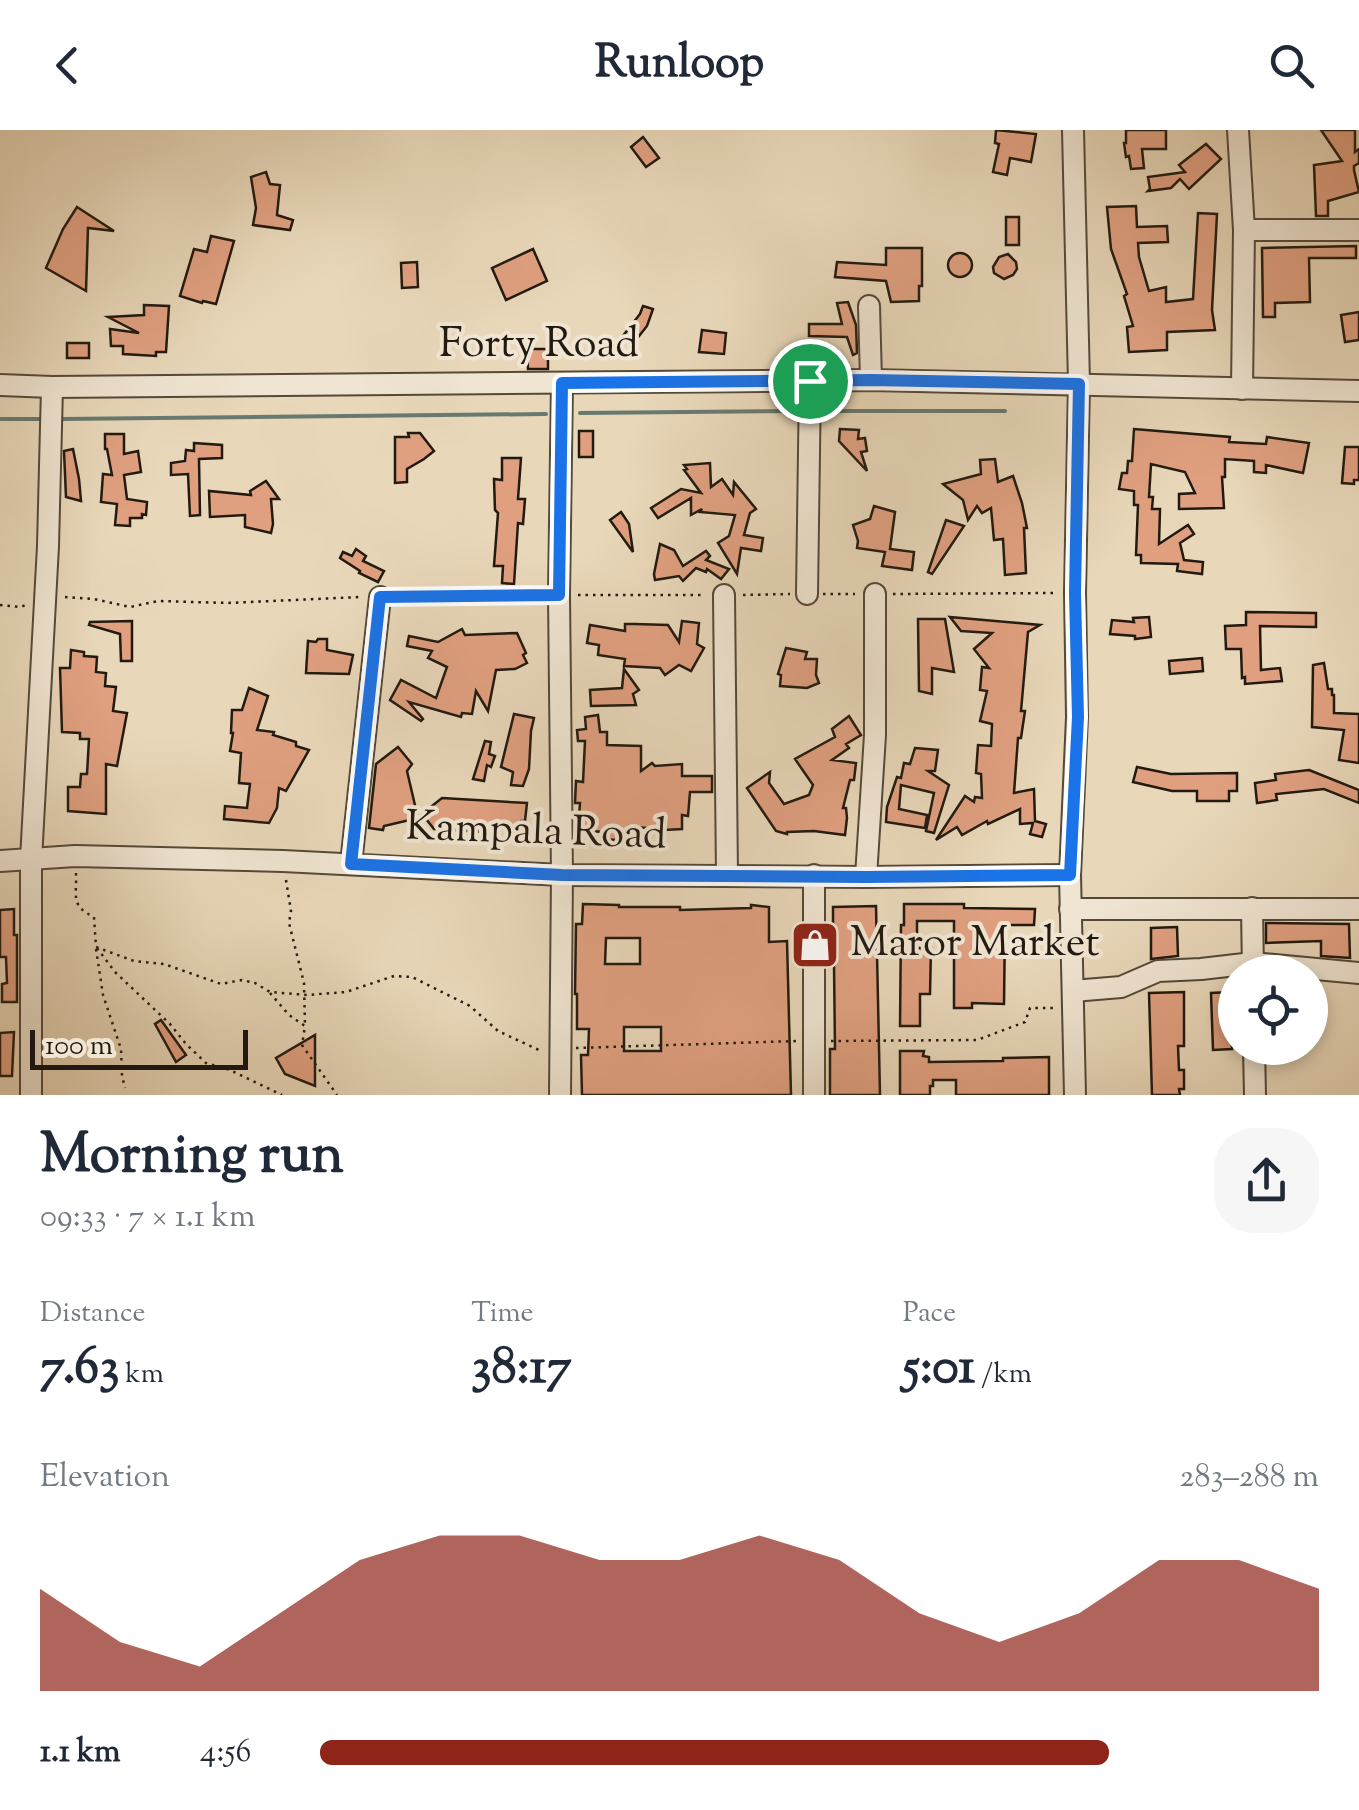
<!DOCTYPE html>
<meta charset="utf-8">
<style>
:root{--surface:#fff;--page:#f6f6f7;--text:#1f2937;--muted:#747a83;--accent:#8f2418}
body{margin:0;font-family:"Sorts Mill Goudy",serif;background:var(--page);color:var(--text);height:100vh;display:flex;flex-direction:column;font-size:38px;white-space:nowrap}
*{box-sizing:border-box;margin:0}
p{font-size:32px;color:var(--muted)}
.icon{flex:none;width:55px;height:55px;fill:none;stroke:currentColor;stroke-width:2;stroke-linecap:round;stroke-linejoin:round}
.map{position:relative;height:965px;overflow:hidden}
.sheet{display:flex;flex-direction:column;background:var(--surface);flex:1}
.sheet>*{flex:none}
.controls{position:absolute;left:1218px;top:825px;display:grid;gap:20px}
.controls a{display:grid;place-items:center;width:110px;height:110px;border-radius:50%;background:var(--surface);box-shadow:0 5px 15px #0003;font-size:50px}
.scale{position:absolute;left:30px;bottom:25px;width:218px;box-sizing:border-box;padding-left:10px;border:5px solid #221a10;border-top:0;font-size:28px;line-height:35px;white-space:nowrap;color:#221a10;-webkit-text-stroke:8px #f0e5d2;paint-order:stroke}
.pin{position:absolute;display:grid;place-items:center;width:85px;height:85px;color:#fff;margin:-42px;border:5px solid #fff;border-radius:50%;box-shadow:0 2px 10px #0007}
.round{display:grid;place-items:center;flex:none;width:105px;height:105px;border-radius:40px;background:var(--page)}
.summary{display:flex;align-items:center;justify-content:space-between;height:170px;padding:0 40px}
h1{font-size:55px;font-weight:700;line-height:75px}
.stats{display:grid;grid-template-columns:repeat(3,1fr);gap:15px;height:170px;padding:10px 40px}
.stats div{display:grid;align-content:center}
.stats b{font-size:50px;font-weight:700}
.stats small{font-size:28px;font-weight:400}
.stats p{font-size:28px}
.chart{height:280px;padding:20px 40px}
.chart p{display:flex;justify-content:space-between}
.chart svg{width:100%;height:180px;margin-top:10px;fill:var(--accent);opacity:.7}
ul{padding:0 40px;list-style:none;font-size:32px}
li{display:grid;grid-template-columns:160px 120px 1fr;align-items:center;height:75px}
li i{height:25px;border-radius:12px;background:var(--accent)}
header{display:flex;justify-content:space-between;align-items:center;height:130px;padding:0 40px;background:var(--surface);font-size:45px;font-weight:700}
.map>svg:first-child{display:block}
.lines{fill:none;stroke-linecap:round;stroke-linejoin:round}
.stream{stroke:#687a6f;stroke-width:4}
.building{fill:#e0a080;stroke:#221a10;stroke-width:2.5;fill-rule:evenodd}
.minor-casing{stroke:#54493a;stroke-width:24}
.path{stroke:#221a10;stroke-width:2.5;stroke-dasharray:2.5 5;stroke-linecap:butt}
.minor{stroke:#f0e5d2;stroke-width:20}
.route-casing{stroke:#fff;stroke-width:20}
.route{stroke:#1a73e8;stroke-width:12}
.labels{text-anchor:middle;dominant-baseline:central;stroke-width:8;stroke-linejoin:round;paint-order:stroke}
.street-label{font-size:42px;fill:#221a10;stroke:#f0e5d2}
.poi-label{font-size:42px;fill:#221a10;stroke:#f0e5d2;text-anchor:start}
</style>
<header><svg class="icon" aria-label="back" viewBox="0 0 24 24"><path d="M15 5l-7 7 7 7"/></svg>Runloop<svg class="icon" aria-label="search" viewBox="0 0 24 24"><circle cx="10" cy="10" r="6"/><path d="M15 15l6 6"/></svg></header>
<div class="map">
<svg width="1359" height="965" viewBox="0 0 1359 965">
<rect width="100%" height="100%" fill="#e8d7b9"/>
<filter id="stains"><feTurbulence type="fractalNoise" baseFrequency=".002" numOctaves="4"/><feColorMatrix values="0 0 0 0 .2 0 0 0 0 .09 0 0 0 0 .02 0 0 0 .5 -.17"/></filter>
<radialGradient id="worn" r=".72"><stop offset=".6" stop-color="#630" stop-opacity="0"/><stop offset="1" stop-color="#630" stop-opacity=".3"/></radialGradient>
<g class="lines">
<g class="stream">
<path d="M815,281H1005"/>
<path d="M580,283L801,281"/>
<path d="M0,289H41"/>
<path d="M61,289L546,284"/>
</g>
</g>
<g class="building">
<path d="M996,0L1036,4L1031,32L1010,28L1007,45L993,42L999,14L995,13Z"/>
<path d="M1126,0H1166V19H1142L1144,38L1131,39L1129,26L1126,27L1124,13H1126Z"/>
<path d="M1321,0H1355V22L1359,19V33L1354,36V40L1359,62L1328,71V86H1316L1314,35L1342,31Z"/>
<path d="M643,7L659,28L646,37L631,17Z"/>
<path d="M1206,14L1221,29L1189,59L1180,49L1171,58L1148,61L1150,59L1148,47L1185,42L1179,35Z"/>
<path d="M266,42L270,54L280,55L277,85L293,90L290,100L253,95L256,78L251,47Z"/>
<path d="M1136,76L1137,97L1167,96L1168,112L1138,113L1139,127L1149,161L1166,157V172L1193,169L1198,83L1217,84L1212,180L1215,200L1167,202V220L1129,222L1127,197L1133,196L1124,166L1127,164L1111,119L1107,77Z"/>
<path d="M77,77L114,101L88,98L86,161L46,138L63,99Z"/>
<rect x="1006" y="87" width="13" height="28"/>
<path d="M211,106L234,111L216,174L203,171L202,173L180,166L194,119L207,122Z"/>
<path d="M1356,116V128H1309L1310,172L1275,173V187H1263L1262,118Z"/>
<path d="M886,118H922V156H919V171L891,172L886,151L835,147L837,132L886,135Z"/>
<path d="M533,119L547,151L506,170L492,138Z"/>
<circle cx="960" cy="135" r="12"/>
<path d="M1008,124L1016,132L1017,139L1013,145L1004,149L994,143L993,137L999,127Z"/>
<path d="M417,132L418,157L402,158L401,133Z"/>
<path d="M848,172L856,195L857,223L853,225L847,207L809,206V194H842L837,173Z"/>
<path d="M144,175L169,176L166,222H156V226L123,224V216H111L110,199L139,203L108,187L144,185Z"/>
<path d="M643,176L653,179L647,196L632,215L622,207L640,184Z"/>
<path d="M1359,182V210L1345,212L1341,185Z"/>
<path d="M702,200L726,203L724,224L699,222Z"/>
<rect x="67" y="213" width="22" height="15"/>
<path d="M527,219H548V239H528Z"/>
<path d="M840,299L859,300L858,309L865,308L867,321L861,322L867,341L839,311Z"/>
<path d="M1134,299L1230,307L1229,312L1266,314L1267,307L1309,313L1303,343L1266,335V343L1254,342V331L1225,329V347H1222L1224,378L1179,379V364L1195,363L1185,342L1151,334L1149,367H1153L1152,379H1160L1159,414L1188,395L1194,404L1180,413L1184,430L1203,432L1202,444L1177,441L1178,434L1141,433V425H1136L1138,375H1134V361L1119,359L1122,343H1127L1128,331H1132Z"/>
<rect x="579" y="301" width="14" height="26"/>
<path d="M408,303H420L434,321L424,329L407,339V352L395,353V307H409Z"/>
<path d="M105,304H124V324L138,321L141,342L124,345L127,369L147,372L146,385L142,384V388H130V396L115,395L117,374L101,372L103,344L112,345L107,319H105Z"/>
<path d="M194,313L222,315V328L199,329L200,385L190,386L188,344L171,345V333L185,331L186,320L194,321Z"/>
<path d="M1345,317H1359V350H1354V354L1342,353Z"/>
<path d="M73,319L79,349L81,371L66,367L64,321Z"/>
<path d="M502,328H521L518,369H525L523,394L518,393L514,454L502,453L503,436H494L498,383L495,380L494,349L502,350Z"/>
<path d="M995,329L998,352L1013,346L1022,373L1027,398H1024L1026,443L1005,445L1003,409L994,410L991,378L982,383L977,376L968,390L963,370L943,354L981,344L980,330Z"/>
<path d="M710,333L711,357L722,349L733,365L734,352L756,379L750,383L744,405L763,408L761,421L741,418L737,444L718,413L729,406L735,385L700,382L702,379L691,385V368L658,388L651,378L681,359L701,363L684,340L687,339L684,335Z"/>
<path d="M266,351L279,369H271L273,394L271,403L245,397V385L210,387L209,361L251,365L250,361Z"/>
<path d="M874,376L895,382L890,419L914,422L912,440L882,436L885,422L857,418L858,411L853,395L870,389Z"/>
<path d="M621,382L629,394L633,422L610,390Z"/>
<path d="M946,390L964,396L932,444L928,442Z"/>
<path d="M660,414L674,420L683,436L706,421L710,426L706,430L729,439L721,449L707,439L706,442L696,438L683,451L679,446L655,450L654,444Z"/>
<path d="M356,419L366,426L363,431L384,441L378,452L359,443L360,441L340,428L343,422L352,426Z"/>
<path d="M1246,482L1316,483V497L1260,496L1261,540L1280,538L1282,551L1245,554V547L1242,548L1241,519H1226L1225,496L1246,495Z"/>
<path d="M950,487L1040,495L1028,502L1021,581H1025L1021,608H1018L1014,663L1034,659L1035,691L1046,694L1042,707L1030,704L1033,693L1020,694V679L988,694L987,691L962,705L957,697L936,710L965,666L974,672L975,667L982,668L981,644L976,643L978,615L991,616L992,594L980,591L987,561L980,560L982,537L989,538L974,519L992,503L961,501Z"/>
<path d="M1149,487L1151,507L1135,509V506L1110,504L1112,490L1134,492L1133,488Z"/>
<path d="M918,489H945L954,542L932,538V564L919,561Z"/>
<path d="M132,491V531H121L120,504L89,495L90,492Z"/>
<path d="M682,491L699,493L697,514L704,518L691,541L679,535L665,545L660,538L624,536L625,529L598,525L599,515L587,513L590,495L625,501V494H635L668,495L679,512Z"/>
<path d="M462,499L465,505L517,503L526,523L523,525L527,533L515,539L496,540L488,581L476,561L472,584L462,583L461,587L409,572L423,589L421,591L390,570L401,550L436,568L447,537L428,528L432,521L407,516L409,506L438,512Z"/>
<path d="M318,509H327V520L353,525L349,544L306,543L308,511L316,512Z"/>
<path d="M786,518L807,522L805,529H817L816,545L819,553L807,558L780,556L781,545L778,544Z"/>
<path d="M71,520L84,522V526L97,527L96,542L106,543L105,556L116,557L113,581L127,583L117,636L106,634V684L68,681V657H80L81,644H87L89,609H80V603L62,602L60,538H70Z"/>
<path d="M1202,528L1203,541L1170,544L1169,531Z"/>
<path d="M1324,533L1328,559H1332V565H1334V583L1359,584V633L1339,630L1344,600L1312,597L1313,535Z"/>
<path d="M624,539L639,560L633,564L636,575L591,576L590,560L622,558Z"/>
<path d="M249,558L268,566L257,600L274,602L273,605L296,612V616L309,620L286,661L279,658L277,678L269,693L224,689L225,676L247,678L250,654L239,653L241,623L230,621L233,603H231L232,580H242Z"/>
<path d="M514,584L534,588L531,601L529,639L523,656L511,655L513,642L501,637Z"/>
<path d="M598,585L600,602H607V615L641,616V641L652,633L655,636L682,634V646H712V662H690L688,686L682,685V699L664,700L629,696L628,701H617V710L602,709L603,702L578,700L580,673H575L576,651L583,652L585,611H578L577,600L586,599L585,587Z"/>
<path d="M849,586L861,605L846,614L849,618L832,630L856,633L854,650H850L843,678H846L847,688L845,705L814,701L787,702V704L776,701L747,658L770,642L769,653L784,674L809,665L813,655L795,629L835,607L832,599Z"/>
<path d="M485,611L491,612L489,624L495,626L491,637L487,635L484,651L473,649Z"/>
<path d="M398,617L412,634L407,641L418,688L384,696L383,700L369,698L376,634Z"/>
<path d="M915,618L938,620L935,641H928L949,655L934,703L926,701L934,663L901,655L899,679L927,685L925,698L886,692L887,677L897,647L901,648L904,633L910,634Z"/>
<path d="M1137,637L1171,644L1237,643V661H1229V671H1197V661H1172L1133,652Z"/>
<path d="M1309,640L1359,660V673L1324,659L1276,664L1277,670L1257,673L1255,653L1276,650L1275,644Z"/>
<path d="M442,668L527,673L525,691H521L520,697H482V702L434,699L422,684Z"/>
<path d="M583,774L619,775V777H680V780L751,778V775L769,777V812L787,811L791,965H582L581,925H588L589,899H577V864H575L576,794H582ZM606,808H640V834H605ZM624,897H661V921H624Z"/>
<path d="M904,774H964V778L1035,779L1034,795H1005L1004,874L972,873V878H954V791H917V818H931L930,864H920V896H900L901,795H904Z"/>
<path d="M876,776L880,965H830V919H835L834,835H828V817H833V777Z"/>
<path d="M14,779V805H17V872H2V854L7,853L6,827H0V780Z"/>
<path d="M1266,793L1349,794L1350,828L1321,826V811L1266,813Z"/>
<path d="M1177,797L1178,826L1151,829V798Z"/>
<path d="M1184,862V916H1178L1179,940H1184V959H1179L1180,965H1152L1149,863Z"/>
<path d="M1230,862L1232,919L1213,920L1211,863Z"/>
<path d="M161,890L186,925L176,932L155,894Z"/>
<path d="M14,902L12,946H0V903Z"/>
<path d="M315,905V956L285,944L276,928Z"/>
<path d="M900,921H924L923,926L929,927V932L1003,931V928L1049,927V965H956V950H933V956H930V965H900Z"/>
</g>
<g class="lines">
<g class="minor-casing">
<g id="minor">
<path d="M1073,0L1079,253L1075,463L1077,587L1070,745L1075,965"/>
<path d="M1238,0L1244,100L1242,259"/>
<path d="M1244,100H1359"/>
<path d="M869,176L871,250"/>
<path d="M0,255L52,257L871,250L1359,261"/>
<path d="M807,464L810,251"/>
<path d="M724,465L727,745"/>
<path d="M0,731L75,726L283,731L562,745L866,747L1070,745"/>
<path d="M351,734L380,467"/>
<path d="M814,745V965"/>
<path d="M866,747L875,605V464"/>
<path d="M1252,778L1253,842"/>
<path d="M1070,779H1359"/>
<path d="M1073,861L1121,857L1158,841L1201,839L1253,833L1359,843"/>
<path d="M1254,918L1255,965"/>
<path d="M31,965V730L48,416L52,257"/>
<path d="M560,965L562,745L559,465L562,253"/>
</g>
</g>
<g class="path">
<path d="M823,464H855"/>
<path d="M893,464L1055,463"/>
<path d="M578,465H705"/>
<path d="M743,465L790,464"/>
<path d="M65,467L94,469L130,477L158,471L228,473L360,467"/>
<path d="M398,467L540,465"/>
<path d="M0,475L21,477L28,474"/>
<path d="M76,743C77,766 70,776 94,787L96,817L134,831L164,834L221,854L242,850L255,853L270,862L307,865L346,862L394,846L412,847L470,876L498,901L541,921"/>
<path d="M286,750L291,781L289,793L304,853L305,896"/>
<path d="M97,818L115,842L170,894L186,914L206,933L230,940L282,965"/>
<path d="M96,819L103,865L121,919L122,946L125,958"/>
<path d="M270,863L289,885L305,896L302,915L337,965"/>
<path d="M831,911L977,910L1025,892L1030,878H1055"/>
<path d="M576,918L798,911"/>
</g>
<use href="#minor" class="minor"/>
</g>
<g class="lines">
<g class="route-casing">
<path id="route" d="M871,250L1079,254L1075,463L1078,587L1070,745L866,747L562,745L351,734L380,467L559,465L562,253Z"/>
</g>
<use href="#route" class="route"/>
</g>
<defs>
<g id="shop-square" transform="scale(2.5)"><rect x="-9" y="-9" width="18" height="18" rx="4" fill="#8f2418" stroke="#f0e5d2"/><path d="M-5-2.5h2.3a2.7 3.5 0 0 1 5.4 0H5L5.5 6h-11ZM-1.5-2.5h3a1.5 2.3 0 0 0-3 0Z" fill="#fff"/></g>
</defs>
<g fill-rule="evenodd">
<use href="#shop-square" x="815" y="815"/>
</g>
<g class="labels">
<g class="street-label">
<text x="539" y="216">Forty Road</text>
<text transform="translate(536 703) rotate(2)">Kampala Road</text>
</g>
<g class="poi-label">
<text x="850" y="815">Maror Market</text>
</g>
</g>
<rect width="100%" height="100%" filter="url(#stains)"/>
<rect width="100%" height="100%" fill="url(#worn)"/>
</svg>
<div class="controls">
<a><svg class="icon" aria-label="locate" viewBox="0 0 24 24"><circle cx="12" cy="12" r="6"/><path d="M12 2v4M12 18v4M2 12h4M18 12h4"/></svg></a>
</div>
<div class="scale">100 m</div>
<div class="pin" style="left:810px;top:251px;background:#1e9e55"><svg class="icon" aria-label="arrive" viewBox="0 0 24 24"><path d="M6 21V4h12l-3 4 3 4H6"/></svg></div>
</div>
<section class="sheet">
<div class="summary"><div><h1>Morning run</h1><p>09:33 · 7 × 1.1 km</p></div><a class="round"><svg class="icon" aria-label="share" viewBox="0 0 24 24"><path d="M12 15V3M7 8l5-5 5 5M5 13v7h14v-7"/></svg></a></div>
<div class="stats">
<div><p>Distance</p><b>7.63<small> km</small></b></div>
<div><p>Time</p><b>38:17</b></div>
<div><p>Pace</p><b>5:01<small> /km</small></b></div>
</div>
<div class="chart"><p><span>Elevation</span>283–288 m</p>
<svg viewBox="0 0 160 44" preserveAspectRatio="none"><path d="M0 44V19L10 32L20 38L30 25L40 12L50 6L60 6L70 12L80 12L90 6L100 12L110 25L120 32L130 25L140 12L150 12L160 19V44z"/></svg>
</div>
<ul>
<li><b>1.1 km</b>4:56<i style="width:79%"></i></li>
</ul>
</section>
